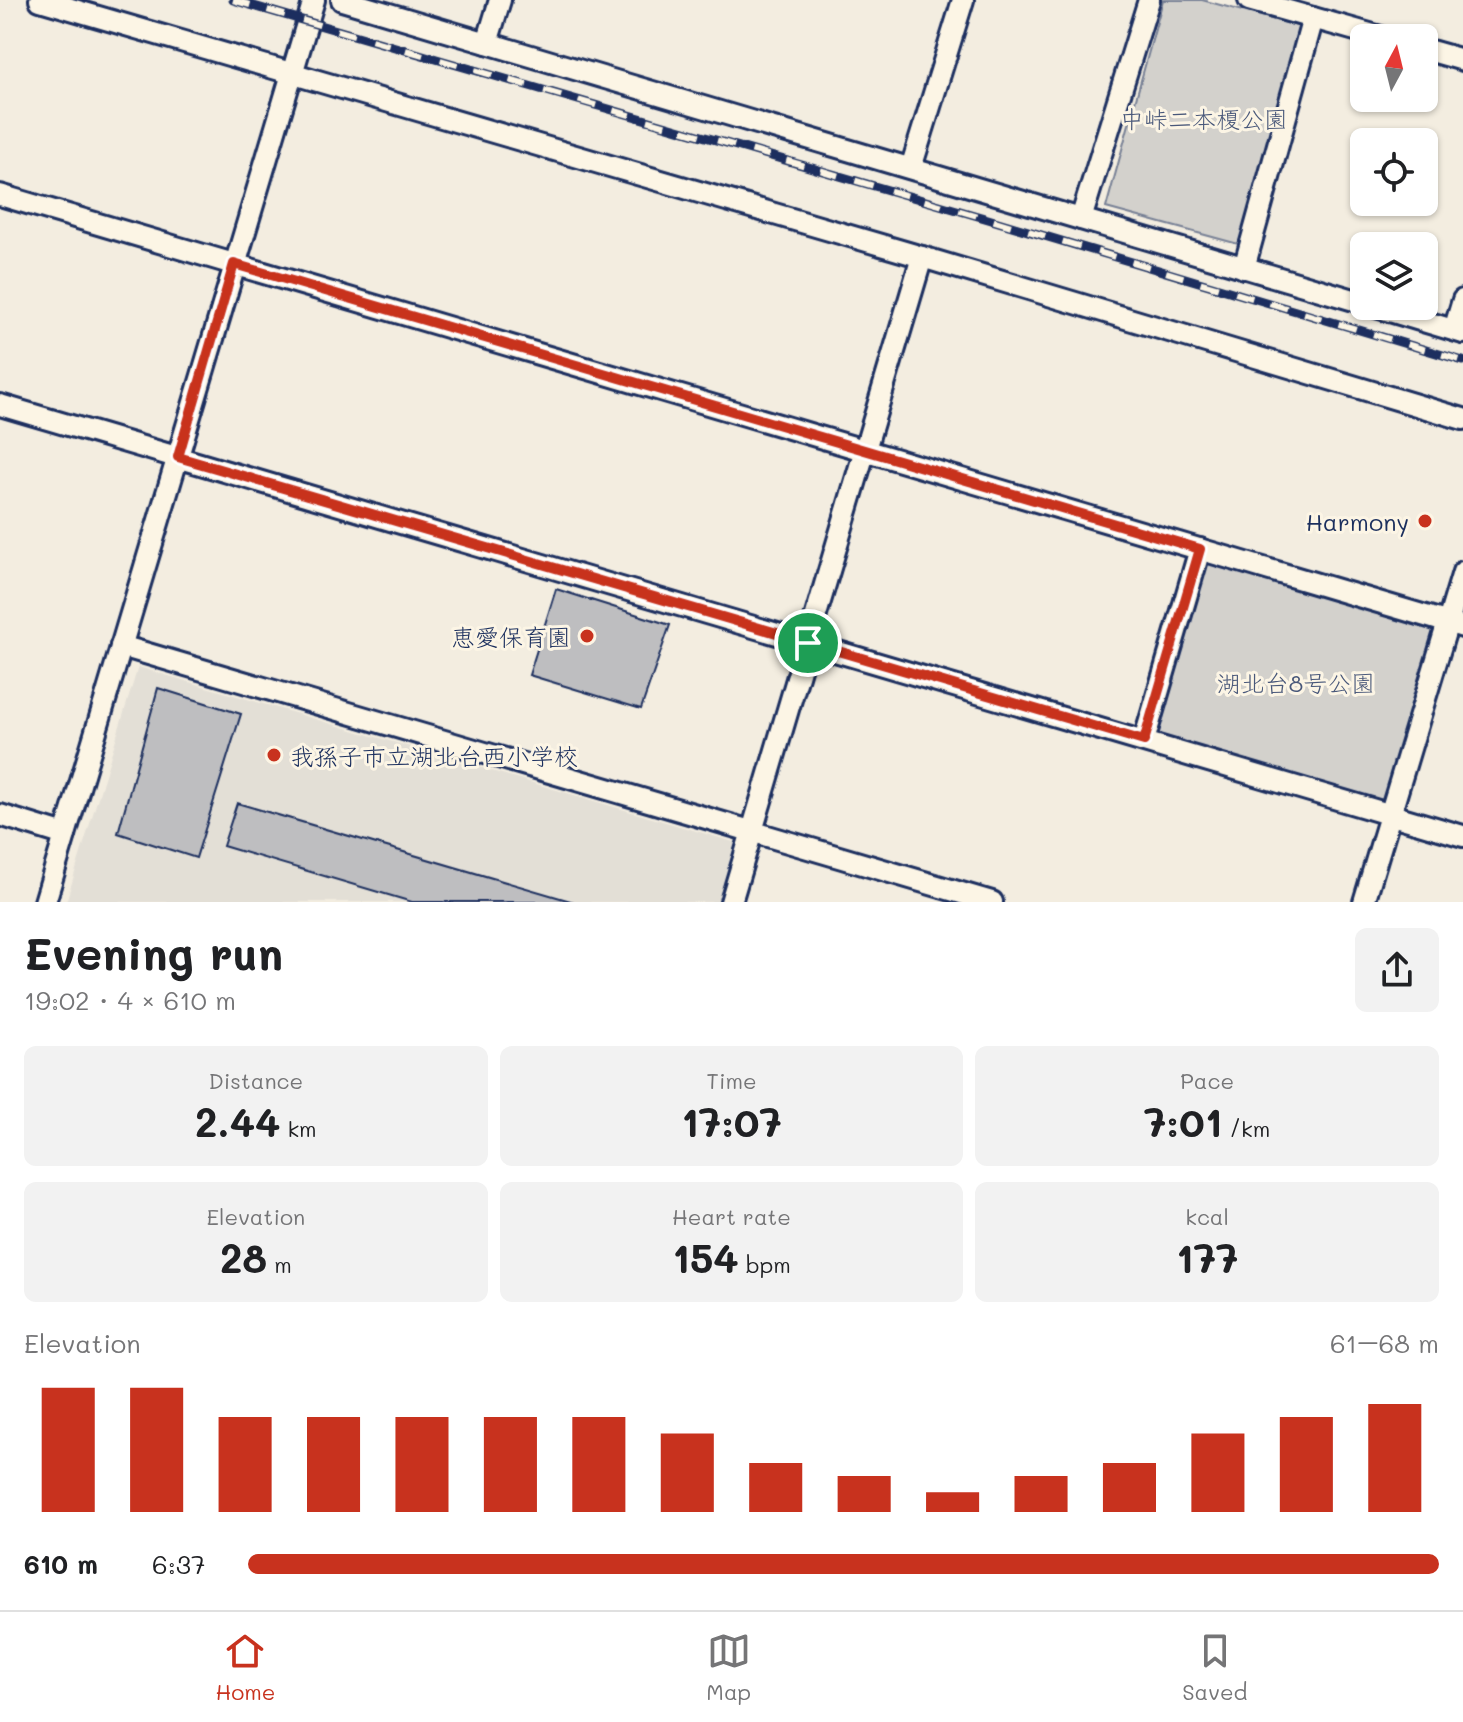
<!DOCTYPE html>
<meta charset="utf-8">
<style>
:root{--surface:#fff;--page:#f2f2f2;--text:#202124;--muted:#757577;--line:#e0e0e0;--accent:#c8321e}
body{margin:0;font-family:Mali,"Klee One",sans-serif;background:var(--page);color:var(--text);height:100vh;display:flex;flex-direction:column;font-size:30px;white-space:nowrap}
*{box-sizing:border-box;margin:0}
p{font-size:26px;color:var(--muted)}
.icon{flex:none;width:44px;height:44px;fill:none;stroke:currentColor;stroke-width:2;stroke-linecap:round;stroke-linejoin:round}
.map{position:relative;height:902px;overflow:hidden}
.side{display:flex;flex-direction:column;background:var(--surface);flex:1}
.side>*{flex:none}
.needle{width:52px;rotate:7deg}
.buttons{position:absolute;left:1350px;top:24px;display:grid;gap:16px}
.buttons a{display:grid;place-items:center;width:88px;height:88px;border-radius:12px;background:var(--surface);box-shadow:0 2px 6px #0004;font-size:40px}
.pin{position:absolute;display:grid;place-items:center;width:68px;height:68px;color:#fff;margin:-34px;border:4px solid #fff;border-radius:50%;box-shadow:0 2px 8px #0007}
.round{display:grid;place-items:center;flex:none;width:84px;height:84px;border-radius:12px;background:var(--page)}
.overview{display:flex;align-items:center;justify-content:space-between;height:136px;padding:0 24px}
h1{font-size:44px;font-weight:700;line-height:60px}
.stats{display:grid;grid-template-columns:repeat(3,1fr);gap:12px;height:136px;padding:8px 24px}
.stats div{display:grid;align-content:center;border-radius:12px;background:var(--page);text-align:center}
.stats b{font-size:40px;font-weight:700}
.stats small{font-size:22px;font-weight:400}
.stats p{font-size:22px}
.chart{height:224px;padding:16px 24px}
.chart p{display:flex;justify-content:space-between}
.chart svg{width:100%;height:144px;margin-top:8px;stroke:var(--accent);stroke-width:6}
ul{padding:0 24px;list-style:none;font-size:26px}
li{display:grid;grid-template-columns:128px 96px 1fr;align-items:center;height:60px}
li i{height:20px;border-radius:10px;background:var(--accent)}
.menu{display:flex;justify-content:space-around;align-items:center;height:112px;border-top:2px solid var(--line);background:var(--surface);font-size:22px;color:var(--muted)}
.menu a{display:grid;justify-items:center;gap:4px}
.menu .on{color:var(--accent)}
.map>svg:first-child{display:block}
.built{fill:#e3dfd6}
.green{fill:#d3d1cc;stroke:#778095;stroke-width:2}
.building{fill:#bebec0;stroke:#1b2f5e;stroke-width:2}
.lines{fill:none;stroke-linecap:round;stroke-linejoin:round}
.street-casing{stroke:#1b2f5e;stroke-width:26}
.street{stroke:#fcf5e5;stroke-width:20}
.rail-casing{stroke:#1b2f5e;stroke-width:9}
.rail{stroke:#fcf5e5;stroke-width:6;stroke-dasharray:18;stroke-linecap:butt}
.route-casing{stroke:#fff;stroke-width:16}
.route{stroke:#c8321e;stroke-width:10}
.poi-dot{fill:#c8321e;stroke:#fcf5e5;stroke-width:3}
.labels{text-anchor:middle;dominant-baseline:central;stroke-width:6;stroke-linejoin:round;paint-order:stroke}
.park-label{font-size:24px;fill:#49587a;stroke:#fcf5e5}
.poi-label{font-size:24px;fill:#1b2f5e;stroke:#fcf5e5;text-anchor:end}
</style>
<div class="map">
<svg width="1463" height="902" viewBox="0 0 1463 902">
<rect width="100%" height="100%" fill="#f3ede0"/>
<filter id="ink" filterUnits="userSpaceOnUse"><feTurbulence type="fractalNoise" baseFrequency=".0125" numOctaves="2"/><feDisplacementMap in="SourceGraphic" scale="16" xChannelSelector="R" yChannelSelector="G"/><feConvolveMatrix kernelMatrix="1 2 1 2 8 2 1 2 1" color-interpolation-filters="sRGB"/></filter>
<g filter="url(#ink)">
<path class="built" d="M138,667L737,843L720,902H66Z"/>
<g class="green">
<path d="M1163,0H1202L1301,27L1242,245L1106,208Z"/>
<path d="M1200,549L1448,623L1390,814L1144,741Z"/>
</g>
<g class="building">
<path d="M556,589L670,625L641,709L529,675Z"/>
<path d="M158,688L241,714L196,858L118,833Z"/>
<path d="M237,803L574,902H412L223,846Z"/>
</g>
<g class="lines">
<g class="street-casing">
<g id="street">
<path d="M40,0L922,257L1463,419"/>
<path d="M342,0L1364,303"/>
<path d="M1249,0L1384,38"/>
<path d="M487,43L500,0"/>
<path d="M1424,49L1463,60"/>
<path d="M911,168L963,0"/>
<path d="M0,195L1463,627"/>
<path d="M1081,219L1149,0"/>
<path d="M1244,268L1313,18"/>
<path d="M1373,306L1463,333"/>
<path d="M1454,330L1463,300"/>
<path d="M0,405L1463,836"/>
<path d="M121,646L992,902"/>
<path d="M1144,741L1200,549"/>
<path d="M0,815L65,835"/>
<path d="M45,902L314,0"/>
<path d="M731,902L922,257"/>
<path d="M1364,902L1463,572"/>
</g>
</g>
<use href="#street" class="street"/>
<g class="rail-casing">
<path id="rail" d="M233,0L988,219L1463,361"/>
</g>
<use href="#rail" class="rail"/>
</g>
</g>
<g class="lines" filter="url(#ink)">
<g class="route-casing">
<path id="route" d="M234,264L1200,549L1144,741L178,457Z"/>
</g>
<use href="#route" class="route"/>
</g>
<g class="poi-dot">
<circle cx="1425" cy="521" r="8"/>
<circle cx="587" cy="636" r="8"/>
<circle cx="274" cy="755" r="8"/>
</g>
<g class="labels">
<g class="park-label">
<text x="1204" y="118">中峠二本榎公園</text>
<text x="1296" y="682">湖北台8号公園</text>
</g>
<g class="poi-label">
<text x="1409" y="521">Harmony</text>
<text x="571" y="636">恵愛保育園</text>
<text x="290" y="755" text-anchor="start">我孫子市立湖北台西小学校</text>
</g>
</g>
</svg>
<div class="buttons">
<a><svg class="needle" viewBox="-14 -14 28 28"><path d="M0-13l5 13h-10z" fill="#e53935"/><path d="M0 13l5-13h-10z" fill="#757577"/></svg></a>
<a><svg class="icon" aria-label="locate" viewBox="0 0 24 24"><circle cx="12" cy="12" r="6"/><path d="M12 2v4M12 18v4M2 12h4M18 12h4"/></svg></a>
<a><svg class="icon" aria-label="layers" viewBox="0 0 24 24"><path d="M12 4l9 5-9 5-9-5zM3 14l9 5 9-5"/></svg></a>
</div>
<div class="pin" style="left:808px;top:643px;background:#1e9e55"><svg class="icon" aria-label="arrive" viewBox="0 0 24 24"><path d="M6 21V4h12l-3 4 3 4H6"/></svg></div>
</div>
<section class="side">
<div class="overview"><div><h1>Evening run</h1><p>19:02 · 4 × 610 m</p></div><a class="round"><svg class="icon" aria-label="share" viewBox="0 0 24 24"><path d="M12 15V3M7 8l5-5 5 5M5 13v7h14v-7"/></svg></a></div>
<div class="stats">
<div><p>Distance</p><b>2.44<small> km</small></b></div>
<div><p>Time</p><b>17:07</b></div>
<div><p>Pace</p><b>7:01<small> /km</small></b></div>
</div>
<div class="stats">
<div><p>Elevation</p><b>28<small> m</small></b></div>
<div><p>Heart rate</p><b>154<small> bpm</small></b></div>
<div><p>kcal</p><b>177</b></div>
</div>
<div class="chart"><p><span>Elevation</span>61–68 m</p>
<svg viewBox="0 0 160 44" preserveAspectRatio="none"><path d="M5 44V6M15 44V6M25 44V15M35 44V15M45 44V15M55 44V15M65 44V15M75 44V20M85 44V29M95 44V33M105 44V38M115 44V33M125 44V29M135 44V20M145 44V15M155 44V11"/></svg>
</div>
<ul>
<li><b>610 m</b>6:37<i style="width:100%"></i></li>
</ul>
</section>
<nav class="menu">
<a class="on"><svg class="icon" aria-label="home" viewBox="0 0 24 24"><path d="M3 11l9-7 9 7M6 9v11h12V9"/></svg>Home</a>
<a><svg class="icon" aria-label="map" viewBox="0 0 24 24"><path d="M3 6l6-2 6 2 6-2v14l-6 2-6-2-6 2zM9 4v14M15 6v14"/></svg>Map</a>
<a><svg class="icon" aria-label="saved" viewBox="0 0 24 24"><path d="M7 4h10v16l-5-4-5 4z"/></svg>Saved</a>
</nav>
